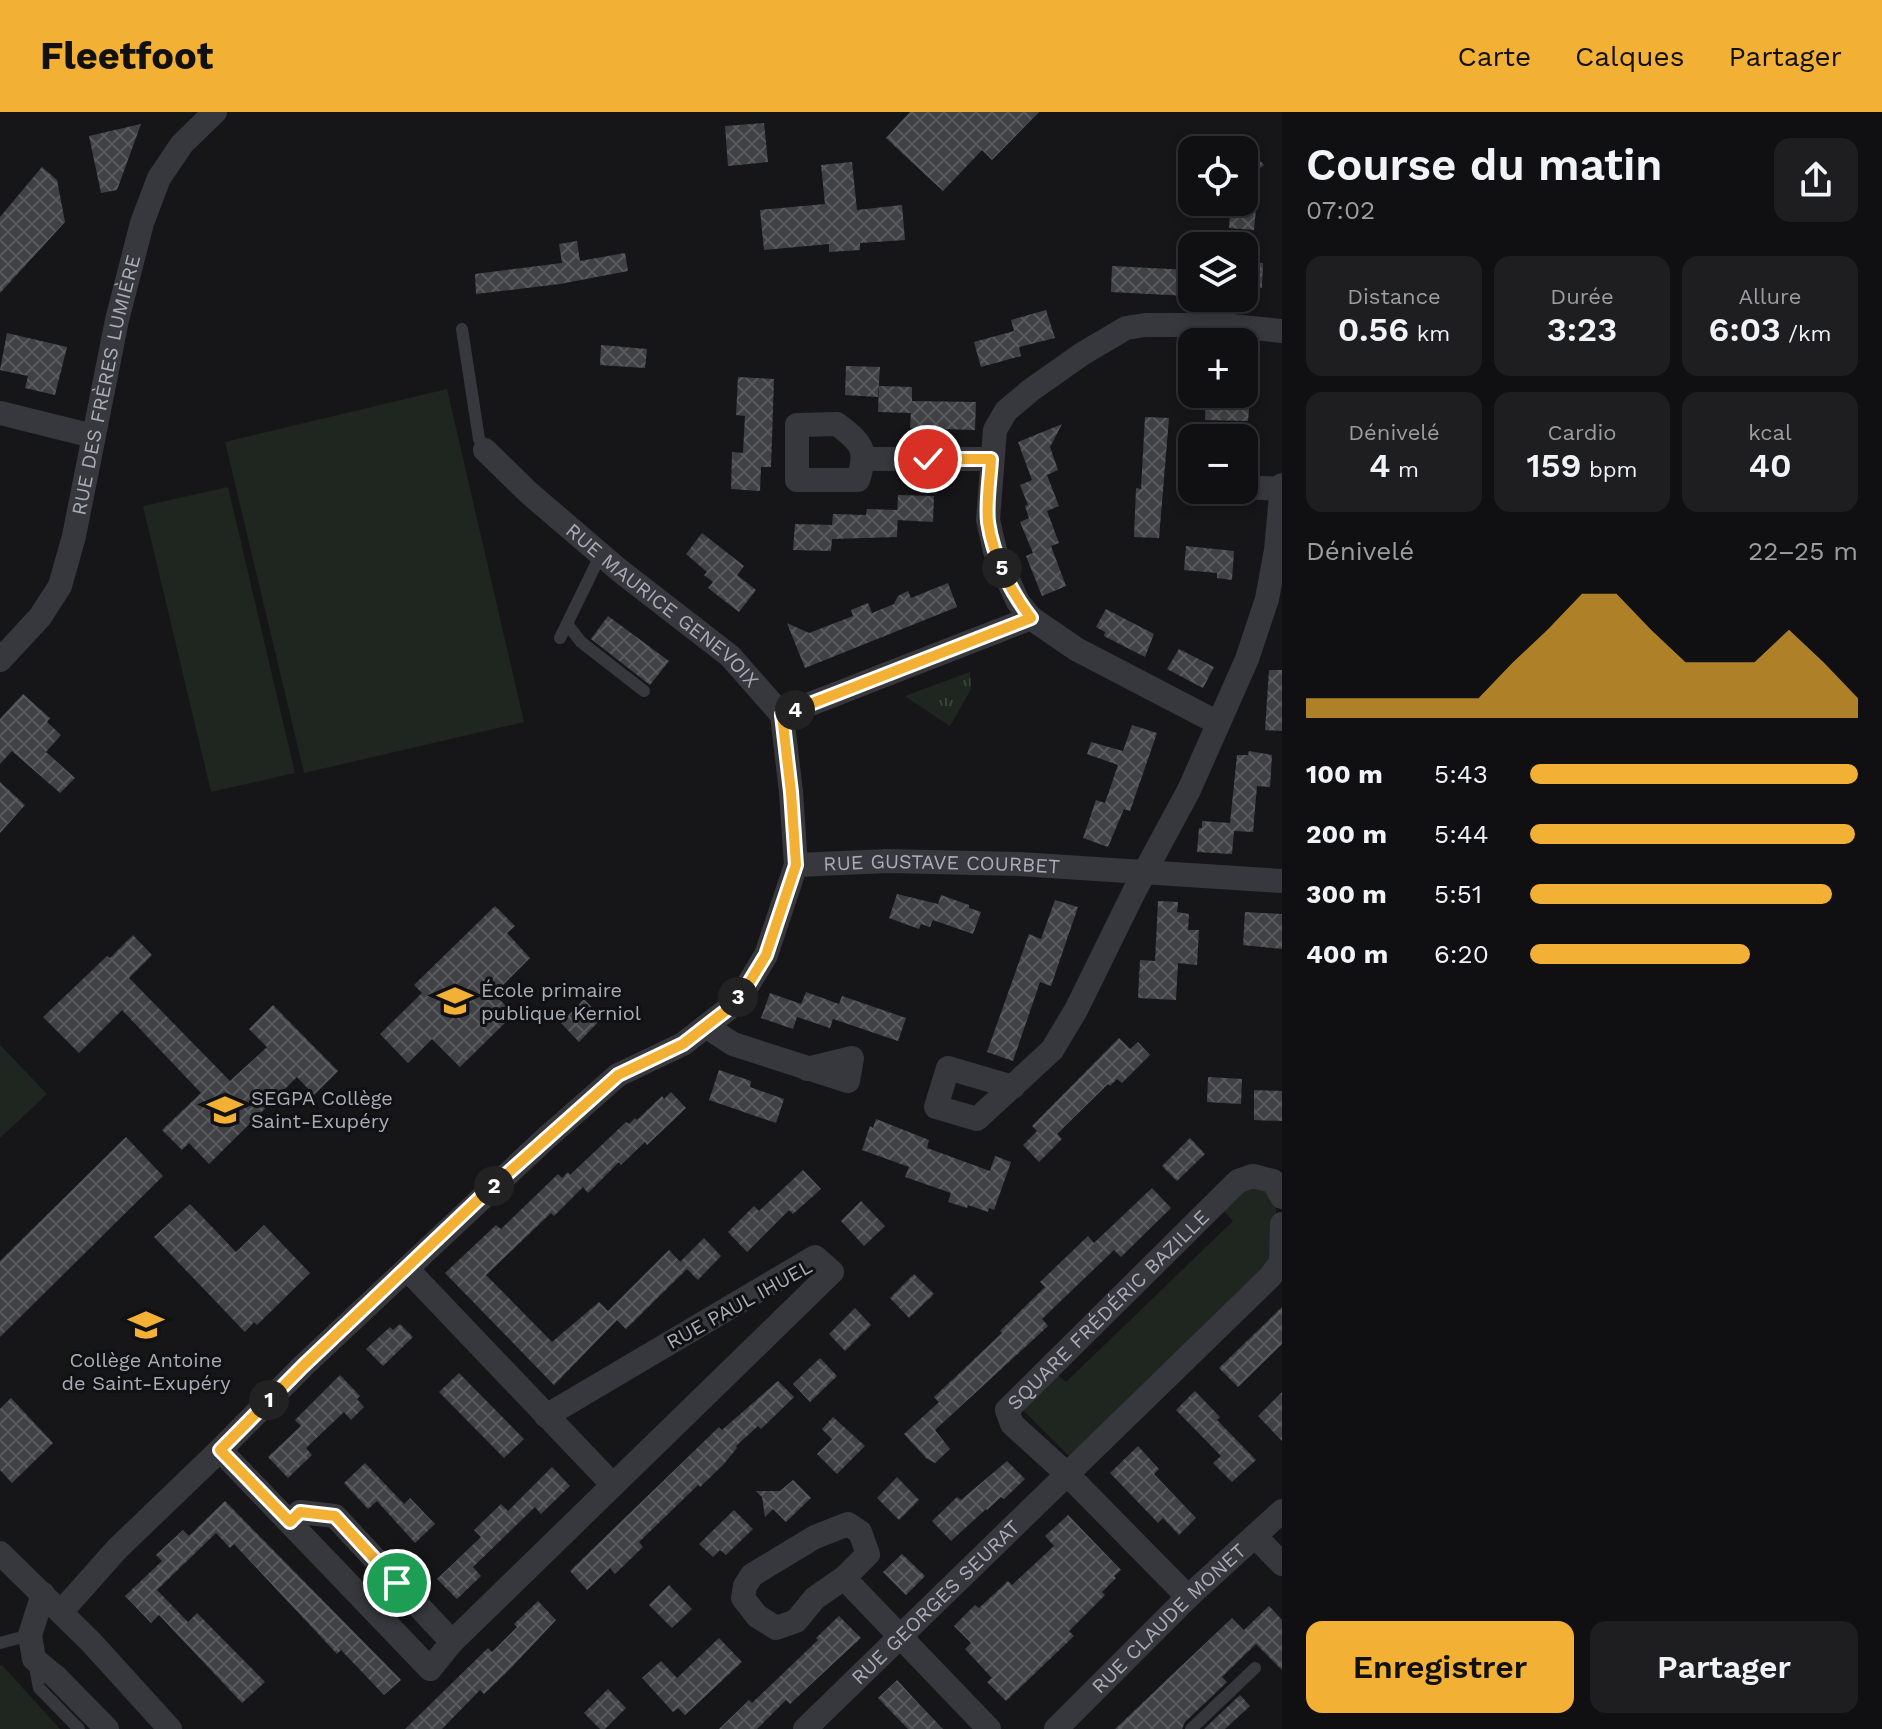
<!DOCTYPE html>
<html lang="fr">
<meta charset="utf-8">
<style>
:root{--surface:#101012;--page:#1e1e20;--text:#f1f3f6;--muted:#9c9d9f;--line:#303032;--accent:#f2b134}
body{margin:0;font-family:"Work Sans",sans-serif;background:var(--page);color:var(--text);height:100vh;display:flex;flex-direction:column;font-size:30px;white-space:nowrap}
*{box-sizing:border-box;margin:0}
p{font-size:26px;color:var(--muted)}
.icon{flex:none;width:44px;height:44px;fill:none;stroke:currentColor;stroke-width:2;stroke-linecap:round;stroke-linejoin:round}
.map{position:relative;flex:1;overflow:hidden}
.sheet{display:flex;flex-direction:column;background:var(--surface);width:600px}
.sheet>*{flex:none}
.controls{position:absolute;left:1178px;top:24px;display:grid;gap:16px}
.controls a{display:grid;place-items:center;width:80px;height:80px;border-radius:16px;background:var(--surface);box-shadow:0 4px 12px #0003,0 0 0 2px var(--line);font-size:40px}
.pin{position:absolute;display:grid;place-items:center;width:68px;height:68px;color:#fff;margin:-34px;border:4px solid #fff;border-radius:50%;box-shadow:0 2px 8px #0007}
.km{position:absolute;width:40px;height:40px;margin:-20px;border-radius:50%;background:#222;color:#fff;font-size:22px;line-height:40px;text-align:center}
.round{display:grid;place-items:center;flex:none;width:84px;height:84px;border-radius:16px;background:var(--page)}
.headline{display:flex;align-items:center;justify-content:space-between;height:136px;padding:0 24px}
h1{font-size:44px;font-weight:600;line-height:60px}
.figures{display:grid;grid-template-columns:repeat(3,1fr);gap:12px;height:136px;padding:8px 24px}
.figures div{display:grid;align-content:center;border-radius:16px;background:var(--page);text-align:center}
.figures b{font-size:34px;font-weight:600}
.figures small{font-size:22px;font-weight:400}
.figures p{font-size:22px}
.chart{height:224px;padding:16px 24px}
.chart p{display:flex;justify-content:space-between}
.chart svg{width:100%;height:144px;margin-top:8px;fill:var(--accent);opacity:.7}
.primary-button{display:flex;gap:16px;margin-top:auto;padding:16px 24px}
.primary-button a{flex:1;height:92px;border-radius:16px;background:var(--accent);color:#111;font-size:32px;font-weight:600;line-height:92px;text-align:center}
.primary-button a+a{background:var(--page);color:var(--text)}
ul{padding:0 24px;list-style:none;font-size:26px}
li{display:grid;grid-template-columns:128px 96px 1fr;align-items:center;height:60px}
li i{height:20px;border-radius:10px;background:var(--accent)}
header{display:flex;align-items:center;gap:48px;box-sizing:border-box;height:112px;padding:0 40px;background:var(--accent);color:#111}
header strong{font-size:38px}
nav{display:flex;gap:44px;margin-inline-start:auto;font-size:28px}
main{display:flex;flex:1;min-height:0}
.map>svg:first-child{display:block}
.grass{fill:#1e261f}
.park{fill:url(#park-tufts)}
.building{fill:url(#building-cross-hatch)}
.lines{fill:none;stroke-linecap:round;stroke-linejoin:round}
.lane{stroke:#37383d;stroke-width:12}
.street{stroke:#37383d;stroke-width:24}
.route-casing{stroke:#fff;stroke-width:16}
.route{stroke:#f2b134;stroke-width:10}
.labels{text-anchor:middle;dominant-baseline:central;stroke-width:6;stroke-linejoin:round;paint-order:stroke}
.street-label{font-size:20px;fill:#a8adb8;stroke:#111113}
.poi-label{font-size:20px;fill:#a8adb8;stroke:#111113;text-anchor:start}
</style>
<header>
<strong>Fleetfoot</strong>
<nav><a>Carte</a><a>Calques</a><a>Partager</a></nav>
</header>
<main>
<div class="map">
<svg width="1282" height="1617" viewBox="0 0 1282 1617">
<defs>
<pattern id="park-tufts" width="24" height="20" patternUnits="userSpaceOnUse" patternTransform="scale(2)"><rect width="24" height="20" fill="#1e261f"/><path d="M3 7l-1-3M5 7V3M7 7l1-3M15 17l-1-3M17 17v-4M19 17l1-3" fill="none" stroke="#3c433d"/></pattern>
<pattern id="building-cross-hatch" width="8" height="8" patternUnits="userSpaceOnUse" patternTransform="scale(2)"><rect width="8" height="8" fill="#404145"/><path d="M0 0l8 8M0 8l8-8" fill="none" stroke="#595a5e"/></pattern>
</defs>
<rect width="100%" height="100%" fill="#161618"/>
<g class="grass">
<path d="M447,277L524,610L304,661L225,330Z"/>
<path d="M228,375L295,661L211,680L143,394Z"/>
<path d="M0,933L47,982L0,1026Z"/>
<path d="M1247,1073H1265L1276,1086V1145L1073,1348L1024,1299L1027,1288L1054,1260L1066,1270L1233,1109L1221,1096Z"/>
<path d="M2,1553L60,1617H0V1554Z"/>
</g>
<path class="park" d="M970,560L971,577L950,614L905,584Z"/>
<g class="building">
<path d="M910,0H1039L992,48L982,38L943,79L886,26Z"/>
<path d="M764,11L768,50L728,54L725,14Z"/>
<path d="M141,12L117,78L101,81L89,24Z"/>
<path d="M1244,32L1264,53L1260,56L1254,118L1229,116L1231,90H1244Z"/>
<path d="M852,50L857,98L902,93L905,128L860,131V138L829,140V132L764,138L760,98L825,92L821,53Z"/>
<path d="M42,55L57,68L65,110L0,181V105Z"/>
<path d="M577,129L580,149L625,141L628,159L560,172L476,182L475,162L562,151L559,132Z"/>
<path d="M1244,150L1263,151L1262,176L1244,175Z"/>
<path d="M1112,154L1189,158L1188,184L1111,180Z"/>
<path d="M1046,198L1055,226L1019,235L1021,244L981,255L974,230L1014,219L1011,208Z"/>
<path d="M7,221L67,235L55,283L25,276L28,264L0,258Z"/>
<path d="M601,233L647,237L645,256L600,253Z"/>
<path d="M846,254L880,255L878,285L845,283Z"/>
<path d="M738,265L774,267L771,355H761L760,379L731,377L732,340L743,341L745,304L736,303Z"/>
<path d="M879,274L912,275V289L976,290L975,318L910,316L911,301L878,300Z"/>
<path d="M1206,283L1250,286L1248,309L1205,308Z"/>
<path d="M1145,305L1169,306L1159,426L1134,425L1136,376L1141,377Z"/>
<path d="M1062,312L1050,335L1058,358L1047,363L1059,394L1047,399L1059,431L1051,434L1066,474L1042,484L1026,444L1033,441L1020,410L1029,406L1025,394L1028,393L1020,373L1032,368L1018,330Z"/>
<path d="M898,383L934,384L933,410L897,408Z"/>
<path d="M867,397L898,398L897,425L832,427L831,439L793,438L795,412L832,413L833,402L866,403Z"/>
<path d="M702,421L744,454L737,463L756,478L739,500L708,476L713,470L704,463L707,460L686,442Z"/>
<path d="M1186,434L1234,439L1232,468L1217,466V461L1184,458Z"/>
<path d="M948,471L957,495L805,556L787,511L809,521L853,504L851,498L868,491L872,501L894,492L898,484L908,479L911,486Z"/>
<path d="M1106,497L1154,522L1145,545L1104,524L1105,520L1096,515Z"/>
<path d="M608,504L669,549L650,573L591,527Z"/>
<path d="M1179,537L1214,555L1203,576L1167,557Z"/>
<path d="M1269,558H1282V619L1265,618Z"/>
<path d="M23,582L50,606L47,610L61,623L46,640L75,666L60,681L12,639L0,652V607Z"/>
<path d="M1132,613L1157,621L1130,699L1124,697L1108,735L1083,726L1096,688L1105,691L1118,653L1087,642L1091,630L1123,639Z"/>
<path d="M1249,639L1272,643L1270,675L1257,674L1253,720L1234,719L1232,742L1197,740L1199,716H1202V709L1230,711L1237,643H1248Z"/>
<path d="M0,670L25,693L0,721Z"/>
<path d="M897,782L938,792L941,783L969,793V796L981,800L973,822L933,808L930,815L921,812L919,817L889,806Z"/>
<path d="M1055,788L1078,795L1051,874L1040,870L1013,949L987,940L1029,822L1041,827Z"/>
<path d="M1158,789L1178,790L1177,800L1189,802L1188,818H1199L1197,853L1178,851L1176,888L1138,886L1140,848L1155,849Z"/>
<path d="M495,794L515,814L507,821L530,846L494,882L514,902L460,955L432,927L408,951L380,922L422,881L414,873Z"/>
<path d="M1245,800L1282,802V837L1243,833Z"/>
<path d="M133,823L152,843L129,866L230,969L267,935L249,917L273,893L338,959L314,983L297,965L209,1052L189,1031L182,1038L162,1018L201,981L122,898L79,941L43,905L107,844L110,846Z"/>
<path d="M806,880L839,892L842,884L906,906L898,929L833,907L830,916L797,905L793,917L761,906L770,881L801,892Z"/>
<path d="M584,887L602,906L579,930L561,911Z"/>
<path d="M1119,926L1130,937L1138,930L1150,943L1122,971L1117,967L1110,974L1108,972L1057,1022L1062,1027L1039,1050L1023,1033L1037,1019L1032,1014Z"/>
<path d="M719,958L751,969L750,975L784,987L776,1011L709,988Z"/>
<path d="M1208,965L1242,967L1241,992L1207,990Z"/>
<path d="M1254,978L1282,979V1009L1254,1008Z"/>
<path d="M671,980L686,996L647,1033L645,1030L621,1053L619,1050L588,1081L583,1075L554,1104L551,1101L486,1163L552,1230L599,1190L608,1199L669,1138L687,1157L626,1217L617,1208L554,1273L445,1161L496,1113L501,1117L558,1062L562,1066L568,1060L570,1063L626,1010L629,1012L635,1006L637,1008L662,984L664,987Z"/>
<path d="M876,1007L929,1028L927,1036L990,1059L995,1044L1011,1050L994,1098L989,1096L988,1100L968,1093L967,1096L948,1090L951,1081L905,1065L909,1055L862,1038L870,1014L873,1016Z"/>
<path d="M126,1025L163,1064L0,1225V1149Z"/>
<path d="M1190,1026L1205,1042L1177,1069L1162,1054Z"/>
<path d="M803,1058L821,1077L793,1102L789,1098L747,1140L728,1120L754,1094L759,1099Z"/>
<path d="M1152,1076L1171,1096L1121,1145L1114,1138L1042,1207L1048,1214L935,1318L950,1337L935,1351L926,1346L904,1322L939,1290L934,1285L1002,1221L1000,1219L1045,1175L1040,1170L1088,1124L1094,1131Z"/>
<path d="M861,1089L885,1114L864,1134L841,1109Z"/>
<path d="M190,1092L236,1140L264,1113L310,1161L257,1213L254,1210L245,1220L154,1125Z"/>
<path d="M704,1126L721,1144L698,1168L680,1150Z"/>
<path d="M914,1162L934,1182L909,1206L890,1186Z"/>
<path d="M1282,1195V1232L1238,1275L1219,1256Z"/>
<path d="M855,1196L871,1213L845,1239L829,1222Z"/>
<path d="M400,1212L413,1225L383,1254L366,1237L390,1215L393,1218Z"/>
<path d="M820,1246L837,1264L810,1290L793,1272Z"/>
<path d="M459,1261L524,1327L504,1346L439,1280Z"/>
<path d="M340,1263L360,1284L357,1287L364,1295L351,1308L344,1300L306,1336L312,1343L288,1366L268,1345L301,1314L295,1308Z"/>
<path d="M778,1269L794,1285L761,1317L758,1314L736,1334L737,1336L723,1353L700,1375L698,1373L639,1430L643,1435L615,1462L610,1456L587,1478L570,1459L719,1315L722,1318Z"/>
<path d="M1195,1279L1220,1305L1217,1308L1256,1348L1232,1370L1213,1351L1221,1344L1176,1298Z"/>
<path d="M1282,1280V1329L1258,1304Z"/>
<path d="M11,1286L53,1331L12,1371L0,1358V1297Z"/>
<path d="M833,1305L865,1334L837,1362L817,1342L832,1327L822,1317Z"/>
<path d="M1138,1334L1159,1357L1154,1362L1196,1406L1179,1423L1163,1406L1158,1411L1110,1361Z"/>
<path d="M1007,1349L1025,1367L1004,1387L1001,1385L987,1398L986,1397L951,1429L932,1409L957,1385L961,1388Z"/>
<path d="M365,1351L404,1392L410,1386L435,1412L415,1431L377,1389L368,1397L344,1371Z"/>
<path d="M552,1355L570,1374L541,1402L535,1395L473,1455L481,1464L457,1487L437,1467L481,1425L474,1418L501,1392L508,1399Z"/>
<path d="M897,1365L919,1388L899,1408L877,1386Z"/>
<path d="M793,1368L811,1386L786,1410L773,1397L765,1405L762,1385L756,1379H780Z"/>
<path d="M225,1389L401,1568L384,1583L341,1538L337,1542L234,1432L230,1436L216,1421L157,1478L188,1510L197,1501L265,1570L242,1591L159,1503L151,1511L125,1484L162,1449L156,1443L183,1418L189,1424Z"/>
<path d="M734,1398L753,1417L726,1443L720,1438L713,1445L699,1432Z"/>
<path d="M1068,1403L1121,1458L1114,1464L1116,1466L1102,1480L1105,1483L1069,1519L1074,1524L1006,1589L987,1570L992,1566L965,1537L971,1531L954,1514L975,1493L979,1496L1008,1469L1012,1473L1054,1434L1045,1424Z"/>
<path d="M902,1442L925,1464L906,1483L883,1460Z"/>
<path d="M669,1473L692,1497L672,1516L649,1493Z"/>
<path d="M538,1489L556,1508L509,1558L484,1582L480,1578L442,1617H405L488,1536L492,1540L517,1515L514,1512Z"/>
<path d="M1269,1494L1282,1508V1558L1256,1532L1222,1565L1227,1570L1185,1610L1182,1617H1115L1232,1506L1244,1518Z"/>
<path d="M839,1504L861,1526L838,1547L790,1592L786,1588L757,1617H719L749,1588L752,1591L818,1528L816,1526Z"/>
<path d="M719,1526L742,1550L685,1603L678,1596L673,1600L642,1566L661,1549L677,1566Z"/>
<path d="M897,1568L920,1593L943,1617H908L878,1586Z"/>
<path d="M608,1577L626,1596L605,1617H600L584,1601Z"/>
<path d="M1240,1583L1250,1594L1225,1617H1204Z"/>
</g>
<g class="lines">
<g class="lane">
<path d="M462,217L479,327L485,338"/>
<path d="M567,512L581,530L644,579"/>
<path d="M560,526L601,442"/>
<path d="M0,1531L30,1523"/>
<path d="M34,1550L39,1576L79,1617"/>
<path d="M1191,1617L1255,1556"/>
</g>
<g class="street">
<path d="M0,301L93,324"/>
<path d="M837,312C862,331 868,337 858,368H797V313Z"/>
<path id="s1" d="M485,338L529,381L619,458L730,544L782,603L1031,506"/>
<path d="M864,347H991"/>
<path d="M1244,375L1282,377"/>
<path id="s2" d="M0,548L40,505L60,474L74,424L117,208L142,111L159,66L182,32L215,0"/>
<path d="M782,603L791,680L796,753"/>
<path d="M1218,611L1076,537L1031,506L1018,490L995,439L988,408L995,318L1006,299L1031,278L1082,242L1126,216L1145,213H1223L1282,219"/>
<path d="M707,915L733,932L848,969L852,946L807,957"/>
<path d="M1013,975L948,956L936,995L977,1007L1052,938L1076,898L1135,778L1189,678L1247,547L1267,487L1276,438L1282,373"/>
<path d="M407,1157L612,1372"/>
<path d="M220,1338L430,1557L452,1530L832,1160L815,1145L546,1304"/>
<path d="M290,1410L300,1400L335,1404L452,1530"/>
<path d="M848,1412L860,1420L868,1442L844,1466L815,1486L796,1509L776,1516L757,1504L743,1486L745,1474L752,1463L815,1425Z"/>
<path d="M1255,1424L1282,1452"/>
<path d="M0,1441L91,1530L170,1617"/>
<path d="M844,1466L989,1617"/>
<path d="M43,1482L30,1523L34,1547L55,1564L107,1617"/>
<path id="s3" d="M1188,1485L1068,1363L1012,1312L1007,1298L1238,1069L1253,1064L1273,1069L1282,1085"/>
<path id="s4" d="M61,1500L117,1437L220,1338L303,1254L544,1028L618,963L683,932L728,897L749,871L766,843L796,753L888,749L1019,752L1282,769"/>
<path id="s5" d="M805,1617L1270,1165L1281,1150L1282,1112"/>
<path id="s6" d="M1056,1617L1188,1485L1282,1399"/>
</g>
</g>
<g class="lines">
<g class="route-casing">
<path id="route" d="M397,1471L335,1404L300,1400L290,1410L220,1338L303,1254L481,1085L618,963L683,932L728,897L749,871L766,843L796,753L791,680L782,603L1031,506C1010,479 993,444 988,410C986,390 990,367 991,347H928"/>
</g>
<use href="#route" class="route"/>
</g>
<defs>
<g id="school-bare" transform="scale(2.76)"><path d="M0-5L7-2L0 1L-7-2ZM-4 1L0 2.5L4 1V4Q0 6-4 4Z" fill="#f2b134" stroke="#111113" stroke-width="2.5" paint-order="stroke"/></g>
</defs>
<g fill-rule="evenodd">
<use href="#school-bare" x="455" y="889"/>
<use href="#school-bare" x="225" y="998"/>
<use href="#school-bare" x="146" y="1213"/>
</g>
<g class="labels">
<g class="street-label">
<text stroke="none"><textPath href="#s2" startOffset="302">RUE DES FRÈRES LUMIÈRE</textPath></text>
<text stroke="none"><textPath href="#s1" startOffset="236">RUE MAURICE GENEVOIX</textPath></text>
<text stroke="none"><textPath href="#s4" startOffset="1210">RUE GUSTAVE COURBET</textPath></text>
<text transform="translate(739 1192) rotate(-29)">RUE PAUL IHUEL</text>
<text stroke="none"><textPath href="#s3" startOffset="404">SQUARE FRÉDÉRIC BAZILLE</textPath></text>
<text stroke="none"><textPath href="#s5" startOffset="182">RUE GEORGES SEURAT</textPath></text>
<text stroke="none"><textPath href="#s6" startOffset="158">RUE CLAUDE MONET</textPath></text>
</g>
<g class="poi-label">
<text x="481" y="878">École primaire<tspan x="481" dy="23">publique Kerniol</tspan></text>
<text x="251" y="986">SEGPA Collège<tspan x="251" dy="23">Saint-Exupéry</tspan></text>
<text x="146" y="1248" text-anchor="middle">Collège Antoine<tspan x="146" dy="23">de Saint-Exupéry</tspan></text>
</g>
</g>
</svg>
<div class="controls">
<a><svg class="icon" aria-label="locate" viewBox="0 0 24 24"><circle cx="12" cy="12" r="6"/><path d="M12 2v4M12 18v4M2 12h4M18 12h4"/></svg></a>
<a><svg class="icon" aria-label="layers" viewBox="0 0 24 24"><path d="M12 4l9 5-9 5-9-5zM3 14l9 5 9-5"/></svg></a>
<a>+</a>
<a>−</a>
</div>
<div class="pin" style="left:397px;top:1471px;background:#1e9e55"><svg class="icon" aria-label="arrive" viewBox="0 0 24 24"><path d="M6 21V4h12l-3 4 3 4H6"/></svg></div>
<div class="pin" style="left:928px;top:347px;background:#d93025"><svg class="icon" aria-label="check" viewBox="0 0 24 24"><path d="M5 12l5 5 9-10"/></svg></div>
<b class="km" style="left:269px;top:1288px">1</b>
<b class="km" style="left:494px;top:1074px">2</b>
<b class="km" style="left:738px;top:885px">3</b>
<b class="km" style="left:795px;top:598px">4</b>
<b class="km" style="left:1002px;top:456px">5</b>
</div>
<section class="sheet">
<div class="headline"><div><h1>Course du matin</h1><p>07:02</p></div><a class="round"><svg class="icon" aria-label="share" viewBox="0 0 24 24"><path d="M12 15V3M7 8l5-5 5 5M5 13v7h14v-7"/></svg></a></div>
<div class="figures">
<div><p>Distance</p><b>0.56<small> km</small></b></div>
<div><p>Durée</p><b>3:23</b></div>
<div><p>Allure</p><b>6:03<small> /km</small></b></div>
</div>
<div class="figures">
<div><p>Dénivelé</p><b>4<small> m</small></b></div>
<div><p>Cardio</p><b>159<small> bpm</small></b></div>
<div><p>kcal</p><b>40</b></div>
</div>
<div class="chart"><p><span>Dénivelé</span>22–25 m</p>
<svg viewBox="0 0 160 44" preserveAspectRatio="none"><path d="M0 44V38L10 38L20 38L30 38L40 38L50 38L60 27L70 17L80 6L90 6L100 17L110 27L120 27L130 27L140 17L150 27L160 38V44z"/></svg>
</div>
<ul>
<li><b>100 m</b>5:43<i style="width:100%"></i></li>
<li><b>200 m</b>5:44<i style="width:99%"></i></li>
<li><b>300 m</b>5:51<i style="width:92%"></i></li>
<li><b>400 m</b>6:20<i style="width:67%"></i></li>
</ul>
<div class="primary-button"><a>Enregistrer</a><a>Partager</a></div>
</section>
</main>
